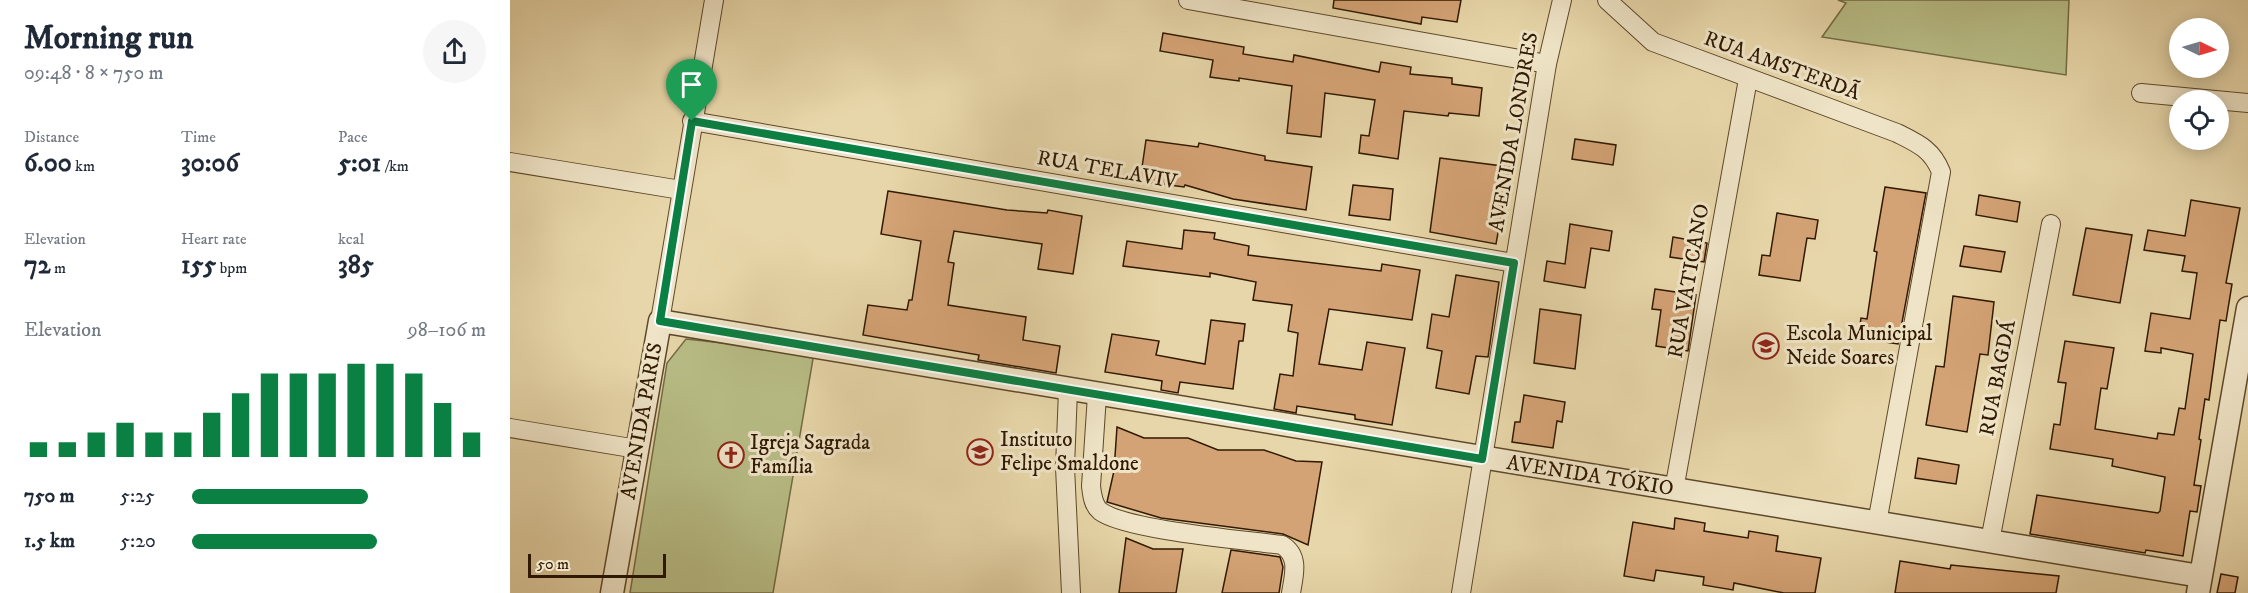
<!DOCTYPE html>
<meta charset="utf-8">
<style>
:root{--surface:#fff;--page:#f6f6f7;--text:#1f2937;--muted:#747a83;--accent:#0b8043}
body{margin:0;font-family:"IM FELL DW Pica",serif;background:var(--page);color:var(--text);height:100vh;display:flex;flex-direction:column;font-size:22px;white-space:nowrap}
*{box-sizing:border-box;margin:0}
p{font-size:20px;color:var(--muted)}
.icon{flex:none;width:33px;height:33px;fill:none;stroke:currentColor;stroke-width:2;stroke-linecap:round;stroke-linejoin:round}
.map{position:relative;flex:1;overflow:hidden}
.panel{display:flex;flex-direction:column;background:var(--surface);width:510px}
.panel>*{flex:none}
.needle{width:39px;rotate:95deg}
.controls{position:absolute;left:1659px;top:18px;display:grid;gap:12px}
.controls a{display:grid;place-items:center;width:60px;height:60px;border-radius:50%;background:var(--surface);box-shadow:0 3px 15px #0003;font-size:30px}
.scale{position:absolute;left:18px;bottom:15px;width:138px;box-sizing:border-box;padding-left:6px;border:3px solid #301900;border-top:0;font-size:16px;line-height:21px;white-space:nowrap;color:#301900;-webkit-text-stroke:4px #efe4c7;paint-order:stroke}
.pin{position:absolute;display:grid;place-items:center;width:51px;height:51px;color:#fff;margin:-62px -26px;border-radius:50% 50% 50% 0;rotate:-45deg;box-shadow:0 0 6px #0007}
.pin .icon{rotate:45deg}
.round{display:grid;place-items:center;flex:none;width:63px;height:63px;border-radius:32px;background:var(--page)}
.headline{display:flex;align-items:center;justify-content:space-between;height:102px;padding:0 24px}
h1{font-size:33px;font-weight:800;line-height:45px}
.stats{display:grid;grid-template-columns:repeat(3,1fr);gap:9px;height:102px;padding:6px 24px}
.stats div{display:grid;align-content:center}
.stats b{font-size:26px;font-weight:800}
.stats small{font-size:16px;font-weight:400}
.stats p{font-size:16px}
.chart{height:168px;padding:12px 24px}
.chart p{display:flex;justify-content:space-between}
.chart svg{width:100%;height:108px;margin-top:6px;stroke:var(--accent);stroke-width:6}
ul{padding:0 24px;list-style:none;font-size:20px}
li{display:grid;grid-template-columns:96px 72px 1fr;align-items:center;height:45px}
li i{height:15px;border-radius:8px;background:var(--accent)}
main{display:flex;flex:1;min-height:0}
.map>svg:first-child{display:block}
.green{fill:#b8bd86;stroke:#746b43;stroke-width:1.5}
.building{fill:#d4a375;stroke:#301900;stroke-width:1.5}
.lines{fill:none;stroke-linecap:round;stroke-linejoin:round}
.minor-casing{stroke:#5e482a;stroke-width:20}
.tertiary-casing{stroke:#5e482a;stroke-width:25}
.minor{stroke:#efe4c7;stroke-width:18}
.tertiary{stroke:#efe4c7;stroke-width:22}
.route-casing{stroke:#fff;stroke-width:12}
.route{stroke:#0b8043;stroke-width:8}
.labels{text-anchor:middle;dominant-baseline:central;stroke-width:6;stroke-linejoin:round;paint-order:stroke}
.street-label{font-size:21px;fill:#301900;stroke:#efe4c7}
.poi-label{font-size:21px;fill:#301900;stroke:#efe4c7;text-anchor:start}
</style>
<main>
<section class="panel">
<div class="headline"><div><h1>Morning run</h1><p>09:48 · 8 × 750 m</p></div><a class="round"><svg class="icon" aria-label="share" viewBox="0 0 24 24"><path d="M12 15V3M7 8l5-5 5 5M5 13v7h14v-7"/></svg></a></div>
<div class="stats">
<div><p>Distance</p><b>6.00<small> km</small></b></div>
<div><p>Time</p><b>30:06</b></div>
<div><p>Pace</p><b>5:01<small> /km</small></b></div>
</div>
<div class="stats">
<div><p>Elevation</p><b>72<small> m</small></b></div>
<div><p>Heart rate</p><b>155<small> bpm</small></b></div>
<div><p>kcal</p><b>385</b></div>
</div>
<div class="chart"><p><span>Elevation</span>98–106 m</p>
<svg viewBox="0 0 160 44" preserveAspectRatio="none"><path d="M5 44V38M15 44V38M25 44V34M35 44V30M45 44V34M55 44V34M65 44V26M75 44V18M85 44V10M95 44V10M105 44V10M115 44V6M125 44V6M135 44V10M145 44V22M155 44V34"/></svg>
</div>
<ul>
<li><b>750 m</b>5:25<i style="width:60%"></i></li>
<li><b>1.5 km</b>5:20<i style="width:63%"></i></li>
</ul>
</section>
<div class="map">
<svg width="1738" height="593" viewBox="0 0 1738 593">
<rect width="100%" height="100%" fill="#e7d6a9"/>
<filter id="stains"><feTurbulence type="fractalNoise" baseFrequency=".00333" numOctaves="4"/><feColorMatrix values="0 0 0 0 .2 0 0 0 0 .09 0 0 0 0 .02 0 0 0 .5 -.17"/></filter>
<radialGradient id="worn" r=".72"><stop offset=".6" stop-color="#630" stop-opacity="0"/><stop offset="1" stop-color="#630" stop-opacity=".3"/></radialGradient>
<g class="green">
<path d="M1328,0H1559L1556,75L1312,37L1336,3Z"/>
<path d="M176,339L304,353L263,593H120L157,363Z"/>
</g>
<g class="building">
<path d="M824,0H951L947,22L912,17L911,24L823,8Z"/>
<path d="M653,33L734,47L733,54L783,62L784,55L869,72L871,62L901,67L900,74L942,78V84L972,88L969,116L939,113L938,116L894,111L888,159L849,153L851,135L859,136L865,100L815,93L811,137L777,133L782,86L729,78V81L700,77L703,60L650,51Z"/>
<path d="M1065,139L1106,145L1103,165L1062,159Z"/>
<path d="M636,140L688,147L689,143L755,156V160L802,167L796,210L723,199L675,185L674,187L630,181Z"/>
<path d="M930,158L1000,167L986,244L920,232Z"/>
<path d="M843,185L883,189L880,220L839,215Z"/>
<path d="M1375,187L1416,193L1388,344L1348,338L1351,318L1357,319L1367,252L1364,251Z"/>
<path d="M378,191L497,210L537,213L538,210L572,216L563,274L528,269L532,244L444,231L438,262L444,263L438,305L516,317L513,340L550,346L546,373L468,360L469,355L353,335L358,305L397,310L399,300H402L411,241L371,234Z"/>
<path d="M1469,195L1510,202L1507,222L1466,215Z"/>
<path d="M1681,200L1730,208L1716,283L1722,284L1716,321L1710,320L1699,400L1695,399L1689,439L1691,440L1684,485L1691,486L1687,512L1680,511L1673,556L1636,550L1635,553L1520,534L1527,495L1648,513L1650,511L1655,477L1602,466L1603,459L1540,449L1544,424L1550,425L1556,383L1548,382L1555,341L1604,348L1597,389L1591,388L1585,429L1647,439L1648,433L1664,435L1669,408L1675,409L1683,354L1651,348V353L1635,351L1641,313L1680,319L1687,273L1672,271L1675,256L1634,250L1638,230L1675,236Z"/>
<path d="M1267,213L1308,220L1305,239L1297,238L1290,281L1249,275L1252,255L1260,256Z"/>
<path d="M1060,224L1102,231L1099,251L1081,248L1075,288L1034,281L1037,261L1055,264Z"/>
<path d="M1576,228L1622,235L1610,303L1563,295Z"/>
<path d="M674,230L705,233L704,239L739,246L738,255L871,271L872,264L910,270L902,320L819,309L809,364L852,370L857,342L895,348L882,425L845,419V415L787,406L786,413L764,409L770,374L783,376L788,333L778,331L782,305L743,300L746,282L700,273V277L613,266L617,241L672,249Z"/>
<path d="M1163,237L1197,243L1194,262L1160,257Z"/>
<path d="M1454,246L1495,252L1491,272L1450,266Z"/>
<path d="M946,275L989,282L978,357L966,356L959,394L926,388L932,351L917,348L922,314L939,317Z"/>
<path d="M1145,289L1186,295L1178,351L1146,346L1151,310L1142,309Z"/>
<path d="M1443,296L1484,302L1478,355L1470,354L1457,432L1416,425L1426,366L1434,367Z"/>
<path d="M1030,309L1071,315L1065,369L1024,363Z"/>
<path d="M701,320L735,324L733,341H729L723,389L670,382L668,393L651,390L652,381L595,372L602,334L649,341L646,355L695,364Z"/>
<path d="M1014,395L1055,402L1052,422L1047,421L1043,448L1002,442L1005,422H1010Z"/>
<path d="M607,427L634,438H678L708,450H754L786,461L812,462L798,545L773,534L651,518L597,502L604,471Z"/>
<path d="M1408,458L1449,465L1446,484L1405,478Z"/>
<path d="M1165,518L1195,523L1194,531L1238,538L1239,531L1268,536L1266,551L1311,558L1305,593H1274L1224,583L1223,590L1193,585L1194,577L1146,570L1144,581L1114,576L1123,522L1164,529Z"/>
<path d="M616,538L643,549H673L666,593H609Z"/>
<path d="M721,550L770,557L773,567L769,593H712Z"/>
<path d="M1390,561L1440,569L1441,565L1549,576L1546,593H1385Z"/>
<path d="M1711,574L1728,577L1725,593H1707Z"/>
</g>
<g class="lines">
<g class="minor-casing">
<g id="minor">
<path d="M678,0L1037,64"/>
<path d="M1097,0L1143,42L1387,133C1407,143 1422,149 1431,172L1367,523"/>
<path d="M1631,93L1738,103"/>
<path d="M182,121L1004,263"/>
<path d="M0,162L171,190"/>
<path d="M150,321L204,0"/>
<path d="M558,390L555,467L561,593"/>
<path d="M587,395L581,486C582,495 583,505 590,511C615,530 735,540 772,545C790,556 784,575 781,593"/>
<path d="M0,428L127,449"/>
<path d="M1164,490L1238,79"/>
<path d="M1480,541L1541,224"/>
<path d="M951,593L1037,64L1052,0"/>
</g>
</g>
<g class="tertiary-casing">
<g id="tertiary">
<path d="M102,593L150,321L1690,576"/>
<path d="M1688,593L1738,308"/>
</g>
</g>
<use href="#minor" class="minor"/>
<use href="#tertiary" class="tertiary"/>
</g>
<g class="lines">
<g class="route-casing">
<path id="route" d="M182,121L1004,263L972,459L150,321Z"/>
</g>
<use href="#route" class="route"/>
</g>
<defs>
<g id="school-ring" transform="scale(1.35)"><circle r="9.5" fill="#efe4c7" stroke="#8f2418" stroke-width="1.5"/><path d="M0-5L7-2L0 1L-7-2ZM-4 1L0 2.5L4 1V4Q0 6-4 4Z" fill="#8f2418"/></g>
<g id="church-ring" transform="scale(1.35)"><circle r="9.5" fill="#efe4c7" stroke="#8f2418" stroke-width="1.5"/><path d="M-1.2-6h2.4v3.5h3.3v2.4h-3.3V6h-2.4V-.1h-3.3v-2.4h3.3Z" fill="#8f2418"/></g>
</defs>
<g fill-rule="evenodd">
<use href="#school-ring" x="1256" y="346"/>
<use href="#school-ring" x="470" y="452"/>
<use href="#church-ring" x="221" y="455"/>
</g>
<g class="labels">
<g class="street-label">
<text transform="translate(1272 66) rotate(20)">RUA AMSTERDÃ</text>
<text transform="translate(1004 132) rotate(-80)">AVENIDA LONDRES</text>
<text transform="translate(597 170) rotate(10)">RUA TELAVIV</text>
<text transform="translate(1179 281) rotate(-80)">RUA VATICANO</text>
<text transform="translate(1488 378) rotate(-79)">RUA BAGDÁ</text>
<text transform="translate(132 421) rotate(-80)">AVENIDA PARIS</text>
<text transform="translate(1080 476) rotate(9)">AVENIDA TÓKIO</text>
</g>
<g class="poi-label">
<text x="1276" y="334">Escola Municipal<tspan x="1276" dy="24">Neide Soares</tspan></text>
<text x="490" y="440">Instituto<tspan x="490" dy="24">Felipe Smaldone</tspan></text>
<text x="240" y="443">Igreja Sagrada<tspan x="240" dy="24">Família</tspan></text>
</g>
</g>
<rect width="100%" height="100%" filter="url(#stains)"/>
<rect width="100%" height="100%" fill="url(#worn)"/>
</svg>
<div class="controls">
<a><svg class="needle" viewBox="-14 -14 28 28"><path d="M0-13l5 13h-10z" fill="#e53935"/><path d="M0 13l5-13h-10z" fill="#747a83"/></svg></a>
<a><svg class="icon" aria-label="locate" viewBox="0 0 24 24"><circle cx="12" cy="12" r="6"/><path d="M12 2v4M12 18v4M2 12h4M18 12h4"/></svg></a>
</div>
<div class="scale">50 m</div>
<div class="pin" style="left:182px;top:121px;background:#1e9e55"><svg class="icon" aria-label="arrive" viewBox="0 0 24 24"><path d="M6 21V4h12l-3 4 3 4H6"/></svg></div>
</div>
</main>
